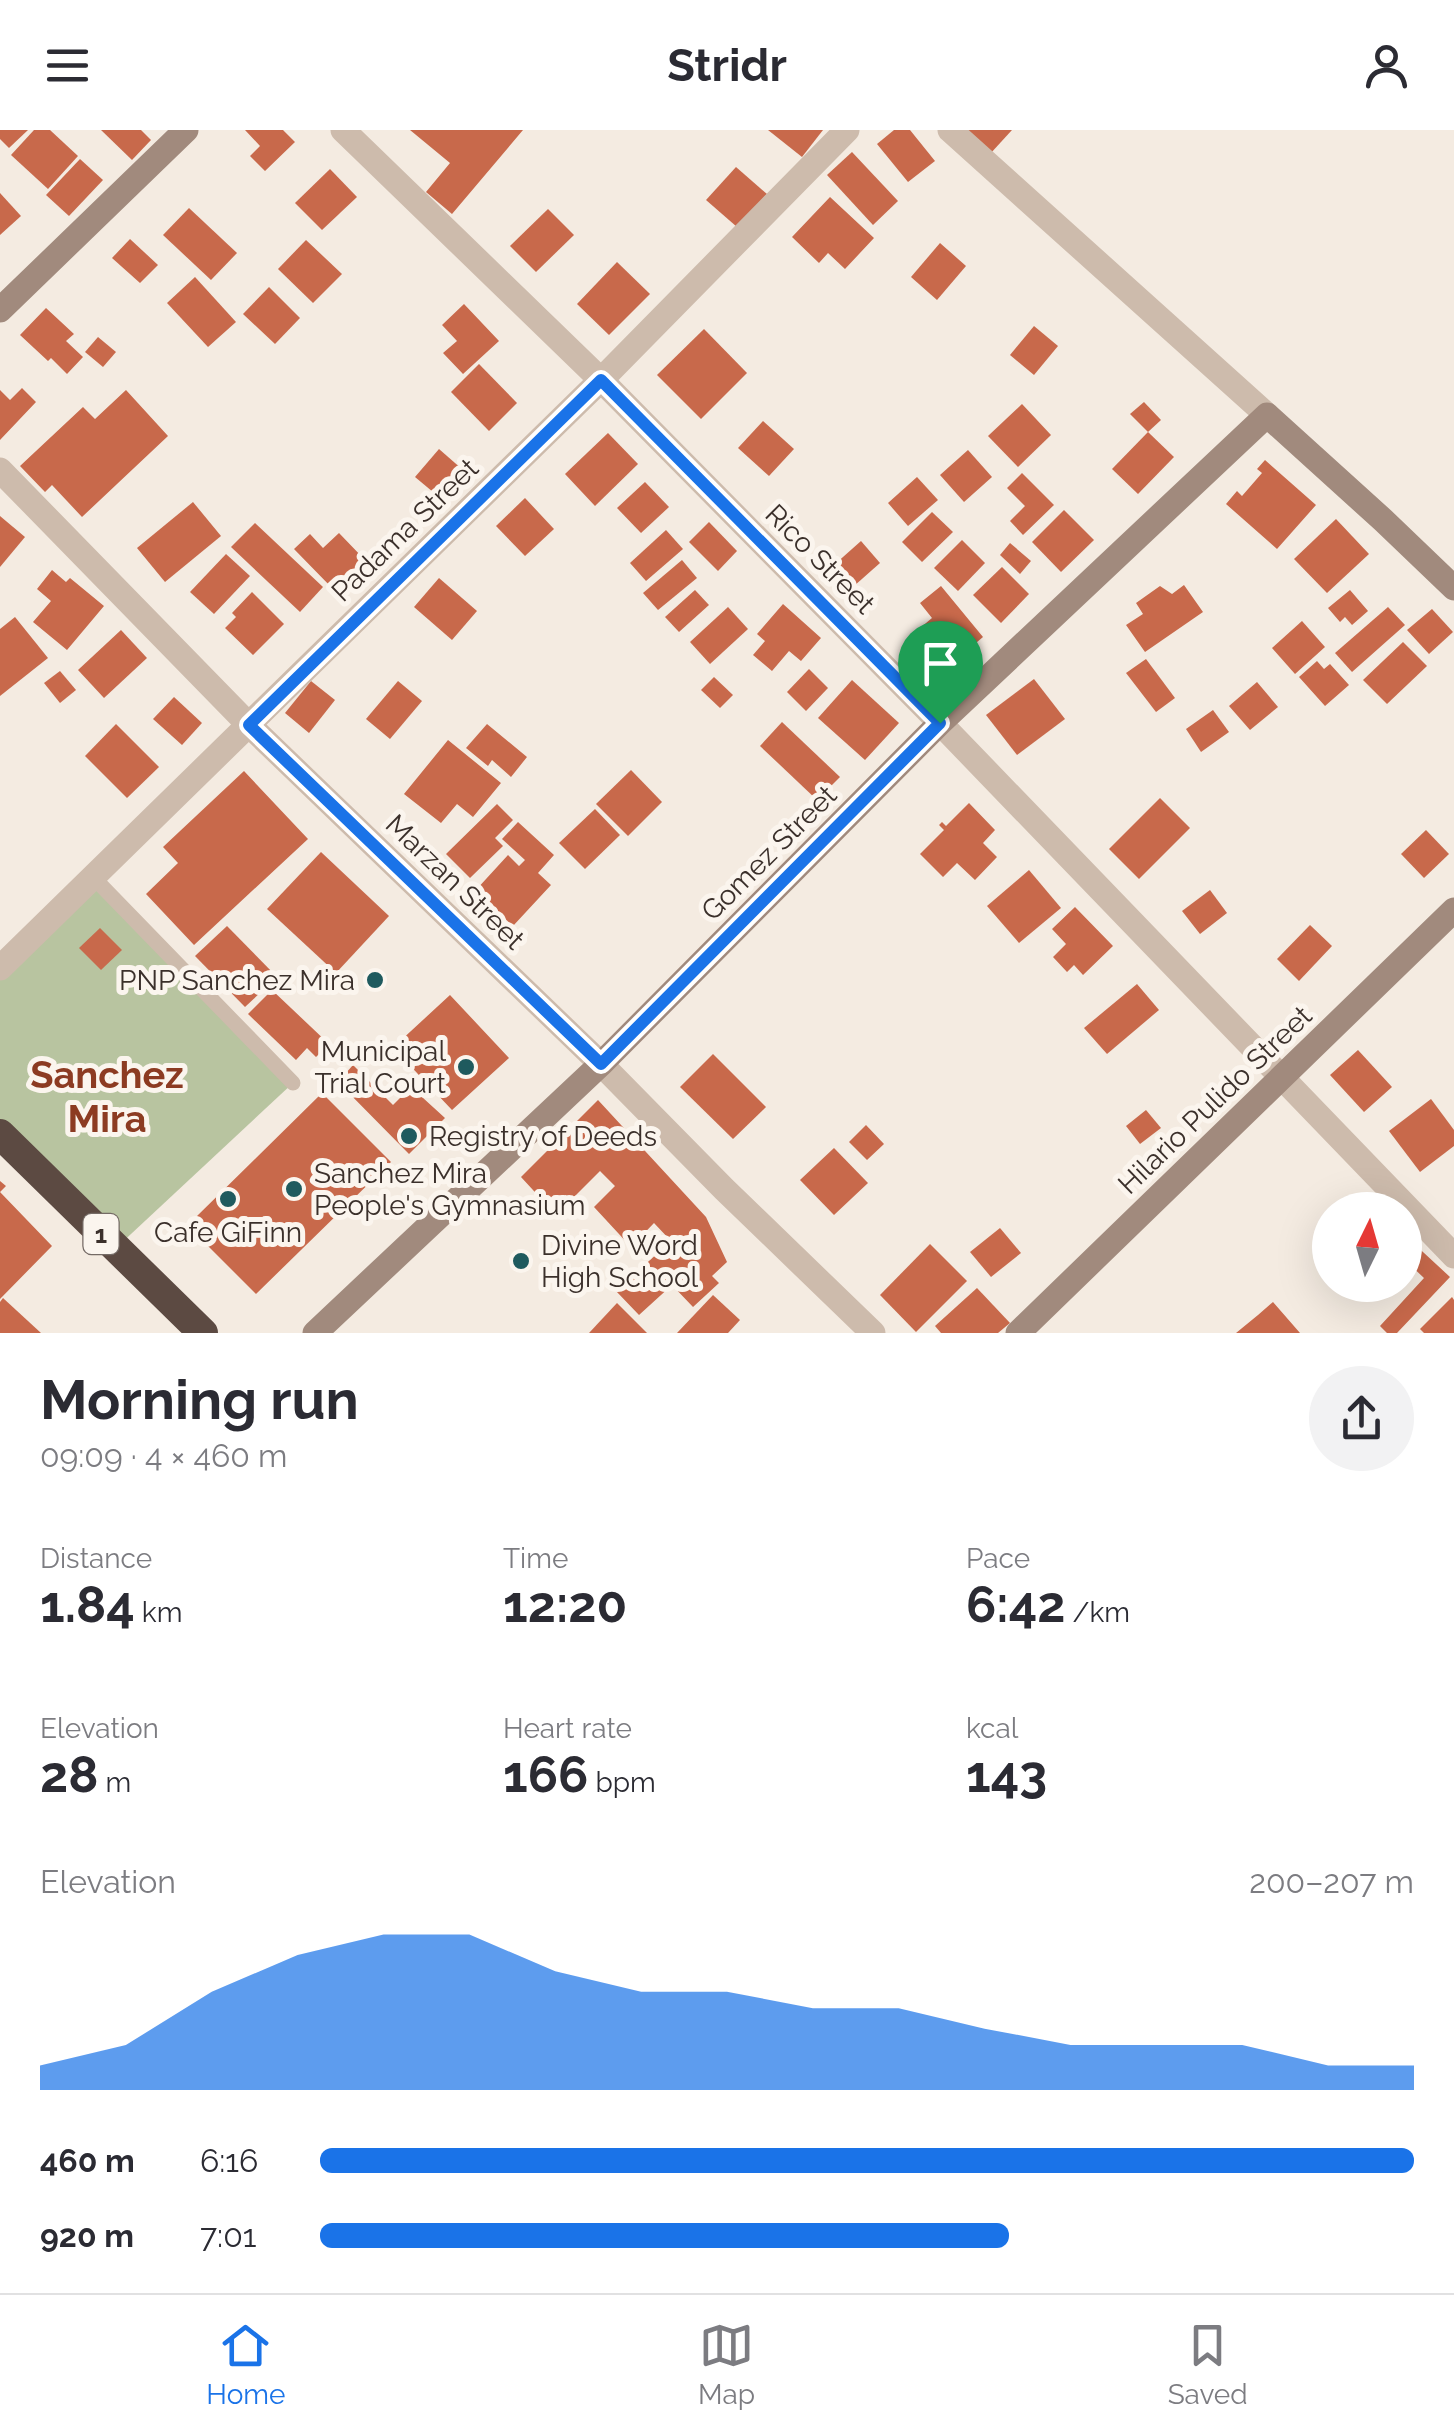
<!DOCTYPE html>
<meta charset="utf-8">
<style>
:root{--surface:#fff;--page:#f2f2f3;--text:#2b2b33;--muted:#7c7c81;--line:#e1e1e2;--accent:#1a73e8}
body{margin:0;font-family:Raleway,sans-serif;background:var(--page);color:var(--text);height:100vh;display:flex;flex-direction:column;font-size:38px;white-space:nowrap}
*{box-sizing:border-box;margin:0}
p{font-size:32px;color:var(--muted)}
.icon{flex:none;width:55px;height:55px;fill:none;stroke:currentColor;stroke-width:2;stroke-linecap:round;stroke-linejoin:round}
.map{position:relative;height:1203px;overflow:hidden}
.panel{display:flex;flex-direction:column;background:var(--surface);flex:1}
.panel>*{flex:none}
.needle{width:65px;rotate:5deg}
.tools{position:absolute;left:1312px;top:1062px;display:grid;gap:20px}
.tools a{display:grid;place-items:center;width:110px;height:110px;border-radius:50%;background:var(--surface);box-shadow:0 10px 40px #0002;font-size:50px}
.pin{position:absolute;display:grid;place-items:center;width:85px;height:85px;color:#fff;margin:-102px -42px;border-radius:50% 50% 50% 0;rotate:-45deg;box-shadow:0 0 10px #0007}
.pin .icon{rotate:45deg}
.round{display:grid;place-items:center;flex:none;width:105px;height:105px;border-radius:52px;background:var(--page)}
.overview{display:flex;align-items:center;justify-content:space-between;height:170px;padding:0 40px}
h1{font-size:55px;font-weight:700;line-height:75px}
.figures{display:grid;grid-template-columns:repeat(3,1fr);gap:15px;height:170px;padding:10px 40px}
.figures div{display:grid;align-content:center}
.figures b{font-size:50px;font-weight:700}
.figures small{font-size:28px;font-weight:400}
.figures p{font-size:28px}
.chart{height:280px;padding:20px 40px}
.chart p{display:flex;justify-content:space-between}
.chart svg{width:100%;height:180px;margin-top:10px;fill:var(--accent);opacity:.7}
ul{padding:0 40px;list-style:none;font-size:32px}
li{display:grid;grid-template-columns:160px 120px 1fr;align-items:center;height:75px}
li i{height:25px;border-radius:12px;background:var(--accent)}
header{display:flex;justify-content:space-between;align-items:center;height:130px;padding:0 40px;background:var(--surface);font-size:45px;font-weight:700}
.dock{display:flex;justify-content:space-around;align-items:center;height:140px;border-top:2px solid var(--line);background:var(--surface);font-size:28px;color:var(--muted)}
.dock a{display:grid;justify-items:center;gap:5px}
.dock .selected{color:var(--accent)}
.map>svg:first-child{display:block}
.green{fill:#b8c4a0}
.building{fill:#c8694b}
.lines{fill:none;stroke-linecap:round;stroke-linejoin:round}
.lane{stroke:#cdbbac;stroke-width:15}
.street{stroke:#cdbbac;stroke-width:25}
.secondary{stroke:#a18a7d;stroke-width:25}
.highway{stroke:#5c4a42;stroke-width:30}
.route-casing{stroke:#fff;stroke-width:20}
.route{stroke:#1a73e8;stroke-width:12}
.poi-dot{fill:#1f5a5e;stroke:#fbf5ee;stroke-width:4}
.labels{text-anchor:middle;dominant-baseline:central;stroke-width:10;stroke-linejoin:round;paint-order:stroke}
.shield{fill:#fbf5ee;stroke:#756b66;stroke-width:2.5}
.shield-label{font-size:25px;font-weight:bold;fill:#3b302b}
.street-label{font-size:28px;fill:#3b302b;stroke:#fbf5ee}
.poi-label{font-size:28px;fill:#3b302b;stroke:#fbf5ee;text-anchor:start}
.district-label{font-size:38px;font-weight:bold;fill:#8c3b22;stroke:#fbf5ee}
</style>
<header><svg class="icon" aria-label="menu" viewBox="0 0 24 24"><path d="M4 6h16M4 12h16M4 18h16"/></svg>Stridr<svg class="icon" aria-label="person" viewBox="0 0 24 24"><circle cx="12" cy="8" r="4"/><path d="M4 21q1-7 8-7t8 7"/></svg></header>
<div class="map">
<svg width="1454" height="1203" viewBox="0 0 1454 1203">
<rect width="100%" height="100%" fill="#f4ebe1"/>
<path class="green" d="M94,748L293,953L116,1118L0,1004V838Z"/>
<g class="building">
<path d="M0,0H28L9,18L0,9Z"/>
<path d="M34,0H50L78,26L48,59L11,25Z"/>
<path d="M101,0H141L151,10L132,30Z"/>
<path d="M245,0H283L295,12L265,41L250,26L260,16Z"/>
<path d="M410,0H523L452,84L426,62L450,33Z"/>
<path d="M768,0H823L802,27Z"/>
<path d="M894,0H910L935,31L908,52L877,14Z"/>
<path d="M963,0H1012L990,24Z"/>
<path d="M852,22L898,71L873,95L827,45Z"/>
<path d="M80,29L103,50L69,86L46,65Z"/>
<path d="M736,37L767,64L737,97L706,70Z"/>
<path d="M330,39L357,67L322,100L295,73Z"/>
<path d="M0,63L21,86L0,105Z"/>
<path d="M830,67L874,108L845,139L828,123L819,133L792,107Z"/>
<path d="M189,78L237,123L211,150L163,105Z"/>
<path d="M548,79L574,105L536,142L510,116Z"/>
<path d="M130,109L158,135L140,153L112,128Z"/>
<path d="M306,110L342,144L313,173L278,139Z"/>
<path d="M940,113L966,136L937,170L911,147Z"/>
<path d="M617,132L650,164L609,205L577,174Z"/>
<path d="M195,147L236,192L208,217L167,173Z"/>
<path d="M269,157L300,188L275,214L243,184Z"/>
<path d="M464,174L499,211L463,244L443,223L457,211L442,195Z"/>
<path d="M46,178L74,204L66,211L83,227L67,244L51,228L48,231L20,205Z"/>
<path d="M1034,196L1058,216L1034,245L1010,225Z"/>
<path d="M704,199L747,243L701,289L657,245Z"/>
<path d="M98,207L116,222L103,237L85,222Z"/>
<path d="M479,234L517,273L489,301L451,262Z"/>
<path d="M22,258L36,272L0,310V260L10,270Z"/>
<path d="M126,260L168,306L82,387L52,355L45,362L20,336L83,277L95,289Z"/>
<path d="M1144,272L1161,290L1148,302L1130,284Z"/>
<path d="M1022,274L1051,305L1018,337L988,306Z"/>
<path d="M763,291L794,319L769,346L738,318Z"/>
<path d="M1148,302L1174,327L1138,364L1112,339Z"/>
<path d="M608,303L638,334L595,376L565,344Z"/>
<path d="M439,319L463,340L439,367L415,347Z"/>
<path d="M968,320L992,347L964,372L940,345Z"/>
<path d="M1265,330L1316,375L1277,419L1226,374L1237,361L1242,366L1262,343L1257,339Z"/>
<path d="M1022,343L1054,375L1023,405L1010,391L1025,376L1007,358Z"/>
<path d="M917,347L938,370L908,396L888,373Z"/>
<path d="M645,352L669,377L641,403L617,378Z"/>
<path d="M525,368L554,399L525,426L496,396Z"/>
<path d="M193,372L221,406L165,452L137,418Z"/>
<path d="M1064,380L1094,410L1061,442L1032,412Z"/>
<path d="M932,382L953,402L922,432L902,412Z"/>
<path d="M0,386L25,407L0,437Z"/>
<path d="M1336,389L1369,424L1327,463L1294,429Z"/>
<path d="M709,392L737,421L718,441L689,412Z"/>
<path d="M255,393L323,457L300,482L231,417Z"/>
<path d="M666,400L683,419L646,451L630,433Z"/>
<path d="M339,403L365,430L334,460L294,419L310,404L323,418Z"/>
<path d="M962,410L985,433L958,461L934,438Z"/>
<path d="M861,411L880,433L854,456L834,435Z"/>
<path d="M1010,413L1031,431L1020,444L1000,425Z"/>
<path d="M226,424L250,446L214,484L190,462Z"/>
<path d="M682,430L697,448L658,480L643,463Z"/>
<path d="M1002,437L1029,464L1001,493L973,465Z"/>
<path d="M52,440L66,452L70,448L104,476L67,520L33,492L51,471L37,459Z"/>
<path d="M439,448L477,481L452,510L414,477Z"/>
<path d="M1184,455L1203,482L1145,522L1126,495L1143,484L1136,473L1160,456L1172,464Z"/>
<path d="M941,456L983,507L944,540L914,503L932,488L920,473Z"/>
<path d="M695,460L709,475L679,502L665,487Z"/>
<path d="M1350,460L1368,481L1352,495L1345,487L1340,492L1328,478Z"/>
<path d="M252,462L284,494L253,525L225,498L236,487L232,483Z"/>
<path d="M783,474L821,508L801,531L789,521L772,541L753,525L765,511L757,504Z"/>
<path d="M728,477L748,499L710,534L690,512Z"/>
<path d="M1388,477L1405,495L1352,542L1335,523Z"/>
<path d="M1432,479L1453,502L1429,524L1407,500Z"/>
<path d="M15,487L48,528L0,566V499Z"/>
<path d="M1302,491L1325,517L1295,544L1272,518Z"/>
<path d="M121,500L147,528L104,568L78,540Z"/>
<path d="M1403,512L1427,536L1387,574L1363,550Z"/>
<path d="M1146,529L1175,568L1156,582L1126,543Z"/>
<path d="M1317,531L1324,539L1330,534L1349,555L1325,576L1299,547Z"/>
<path d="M809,539L828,558L806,581L787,562Z"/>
<path d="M60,541L76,560L60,573L44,553Z"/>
<path d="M714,547L733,565L720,578L701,560Z"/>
<path d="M1034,549L1065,589L1017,625L986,585Z"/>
<path d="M852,550L899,593L865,630L818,588Z"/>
<path d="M311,551L335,570L309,603L285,583Z"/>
<path d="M398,551L422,571L390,609L366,589Z"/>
<path d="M1257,552L1278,577L1250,600L1229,576Z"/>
<path d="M174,567L202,593L182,615L153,589Z"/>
<path d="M1213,580L1229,602L1201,622L1186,599Z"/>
<path d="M782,592L840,647L817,670L760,616Z"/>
<path d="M116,594L159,637L127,668L85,626Z"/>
<path d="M487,594L527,627L511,647L492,630L488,636L466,618Z"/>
<path d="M448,610L501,653L473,687L457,674L441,693L404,664Z"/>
<path d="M631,640L662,672L628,706L596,674Z"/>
<path d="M244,641L308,709L194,815L146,764L178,733L163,717Z"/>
<path d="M1160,668L1190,698L1139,749L1109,719Z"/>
<path d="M969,673L995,700L983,713L997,727L975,750L957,733L943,747L920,724L944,700L939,695L942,692L946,696Z"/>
<path d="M497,674L513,690L495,708L503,716L470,748L446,724Z"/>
<path d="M595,679L620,705L585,739L559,713Z"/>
<path d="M518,692L554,725L538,743L551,755L513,796L475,761L508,725L519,736L525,730L502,709Z"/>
<path d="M1426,700L1449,724L1424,748L1401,724Z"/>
<path d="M321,722L389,786L336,843L267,779Z"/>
<path d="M1029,740L1061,778L1019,813L987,776Z"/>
<path d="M1210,760L1227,783L1200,804L1182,781Z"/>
<path d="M1075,777L1113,816L1083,845L1074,835L1067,842L1053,827L1066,814L1052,799Z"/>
<path d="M1310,795L1332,816L1299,851L1277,829Z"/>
<path d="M227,796L277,847L245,877L195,826Z"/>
<path d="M100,798L122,820L101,840L79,818Z"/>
<path d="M1137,854L1159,880L1107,924L1084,898Z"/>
<path d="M272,860L329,914L316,927L307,918L296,930L248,884Z"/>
<path d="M450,865L509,928L452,980L400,925L405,921L398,913Z"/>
<path d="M1358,920L1392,957L1364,982L1330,945Z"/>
<path d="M713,924L766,977L733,1009L680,957Z"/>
<path d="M353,935L393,975L411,957L445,988L409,1024L338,952Z"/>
<path d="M322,963L391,1032L256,1164L200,1108L210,1099L197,1086Z"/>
<path d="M1431,969L1454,1000V1016L1420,1042L1389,1001Z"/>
<path d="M598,970L706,1087L727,1132L712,1146L719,1153L693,1177L672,1155L639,1185L616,1161L671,1111L654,1093L631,1117L594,1077L615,1056L600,1041L556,1085L521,1047Z"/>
<path d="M1146,980L1161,998L1140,1014L1126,996Z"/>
<path d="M866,995L884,1014L867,1030L849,1012Z"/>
<path d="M834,1018L868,1053L834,1085L800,1050Z"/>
<path d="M0,1051L6,1056L0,1062L52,1116L0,1169Z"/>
<path d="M1000,1098L1021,1123L991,1147L970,1122Z"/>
<path d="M1410,1110L1450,1147L1397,1203H1387L1380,1196L1424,1148L1405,1130V1119Z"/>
<path d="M930,1114L967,1151L916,1202L880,1165Z"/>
<path d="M977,1158L1010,1193L998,1203H941L935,1196Z"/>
<path d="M713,1165L740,1190L728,1203H677Z"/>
<path d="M1452,1167L1454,1170V1203H1424L1420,1199Z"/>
<path d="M3,1168L41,1203H0V1172Z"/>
<path d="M1273,1172L1300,1203H1236L1258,1185Z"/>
<path d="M617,1173L647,1203H589Z"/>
</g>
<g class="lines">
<path class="lane" d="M94,748L293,953"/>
<g class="street">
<path d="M343,0L601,250L940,593L1454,1126"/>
<path d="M950,0L1267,285"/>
<path d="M0,340L249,595L601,934L724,1059L873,1203"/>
<path d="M0,838L601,250L847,0"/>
</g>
<g class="secondary">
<path d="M0,180L186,0"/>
<path d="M315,1203L601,934L940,593L1267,285L1383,390L1454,458"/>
<path d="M1018,1203L1454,780"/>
</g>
<path class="highway" d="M0,1004L203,1203"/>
</g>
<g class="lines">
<g class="route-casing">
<path id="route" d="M601,250L940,593L601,934L249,595Z"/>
</g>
<use href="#route" class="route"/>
</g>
<g class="poi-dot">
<circle cx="375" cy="850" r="10"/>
<circle cx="466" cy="937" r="10"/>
<circle cx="409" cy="1006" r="10"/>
<circle cx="294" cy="1059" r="10"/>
<circle cx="228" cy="1069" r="10"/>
<circle cx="521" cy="1131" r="10"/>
</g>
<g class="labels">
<rect class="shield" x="83.5" y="1084" width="35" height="40" rx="8"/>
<g class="shield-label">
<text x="101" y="1104">1</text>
</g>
<g class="street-label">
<text transform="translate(405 400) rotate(-44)">Padama Street</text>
<text transform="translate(820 429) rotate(45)">Rico Street</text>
<text transform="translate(769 723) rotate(-45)">Gomez Street</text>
<text transform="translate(455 752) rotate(44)">Marzan Street</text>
<text transform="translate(1215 970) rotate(-44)">Hilario Pulido Street</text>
</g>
<g class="poi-label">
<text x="355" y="850" text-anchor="end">PNP Sanchez Mira</text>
<text x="446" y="921" text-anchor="end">Municipal<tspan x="446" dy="32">Trial Court</tspan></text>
<text x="429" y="1006">Registry of Deeds</text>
<text x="314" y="1043">Sanchez Mira<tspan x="314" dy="32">People's Gymnasium</tspan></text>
<text x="228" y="1102" text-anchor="middle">Cafe GiFinn</text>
<text x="541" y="1115">Divine Word<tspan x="541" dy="32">High School</tspan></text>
</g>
<g class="district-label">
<text x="107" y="944">Sanchez<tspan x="107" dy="44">Mira</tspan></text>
</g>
</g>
</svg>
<div class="tools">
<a><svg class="needle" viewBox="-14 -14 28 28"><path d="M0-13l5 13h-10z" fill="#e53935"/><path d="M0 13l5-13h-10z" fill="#7c7c81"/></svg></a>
</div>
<div class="pin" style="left:940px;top:593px;background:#1e9e55"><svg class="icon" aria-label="arrive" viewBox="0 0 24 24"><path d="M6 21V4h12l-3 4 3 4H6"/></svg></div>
</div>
<section class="panel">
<div class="overview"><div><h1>Morning run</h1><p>09:09 · 4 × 460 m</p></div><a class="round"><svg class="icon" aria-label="share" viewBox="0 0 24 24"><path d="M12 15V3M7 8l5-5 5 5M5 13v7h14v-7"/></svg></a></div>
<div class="figures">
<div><p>Distance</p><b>1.84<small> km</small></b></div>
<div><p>Time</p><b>12:20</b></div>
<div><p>Pace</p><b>6:42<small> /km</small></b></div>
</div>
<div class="figures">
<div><p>Elevation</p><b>28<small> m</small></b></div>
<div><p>Heart rate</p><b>166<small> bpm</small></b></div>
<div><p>kcal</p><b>143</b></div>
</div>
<div class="chart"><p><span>Elevation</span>200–207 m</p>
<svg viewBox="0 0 160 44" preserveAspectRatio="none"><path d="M0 44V38L10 33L20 20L30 11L40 6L50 6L60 15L70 20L80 20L90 24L100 24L110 29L120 33L130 33L140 33L150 38L160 38V44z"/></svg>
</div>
<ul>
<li><b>460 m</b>6:16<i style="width:100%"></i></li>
<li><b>920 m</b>7:01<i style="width:63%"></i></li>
</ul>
</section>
<nav class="dock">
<a class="selected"><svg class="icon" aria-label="home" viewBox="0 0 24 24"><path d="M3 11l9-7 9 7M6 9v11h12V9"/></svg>Home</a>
<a><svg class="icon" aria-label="map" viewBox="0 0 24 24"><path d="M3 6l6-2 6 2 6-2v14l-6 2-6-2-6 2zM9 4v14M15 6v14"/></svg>Map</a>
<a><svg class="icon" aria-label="saved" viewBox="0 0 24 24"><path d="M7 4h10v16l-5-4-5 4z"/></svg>Saved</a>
</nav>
